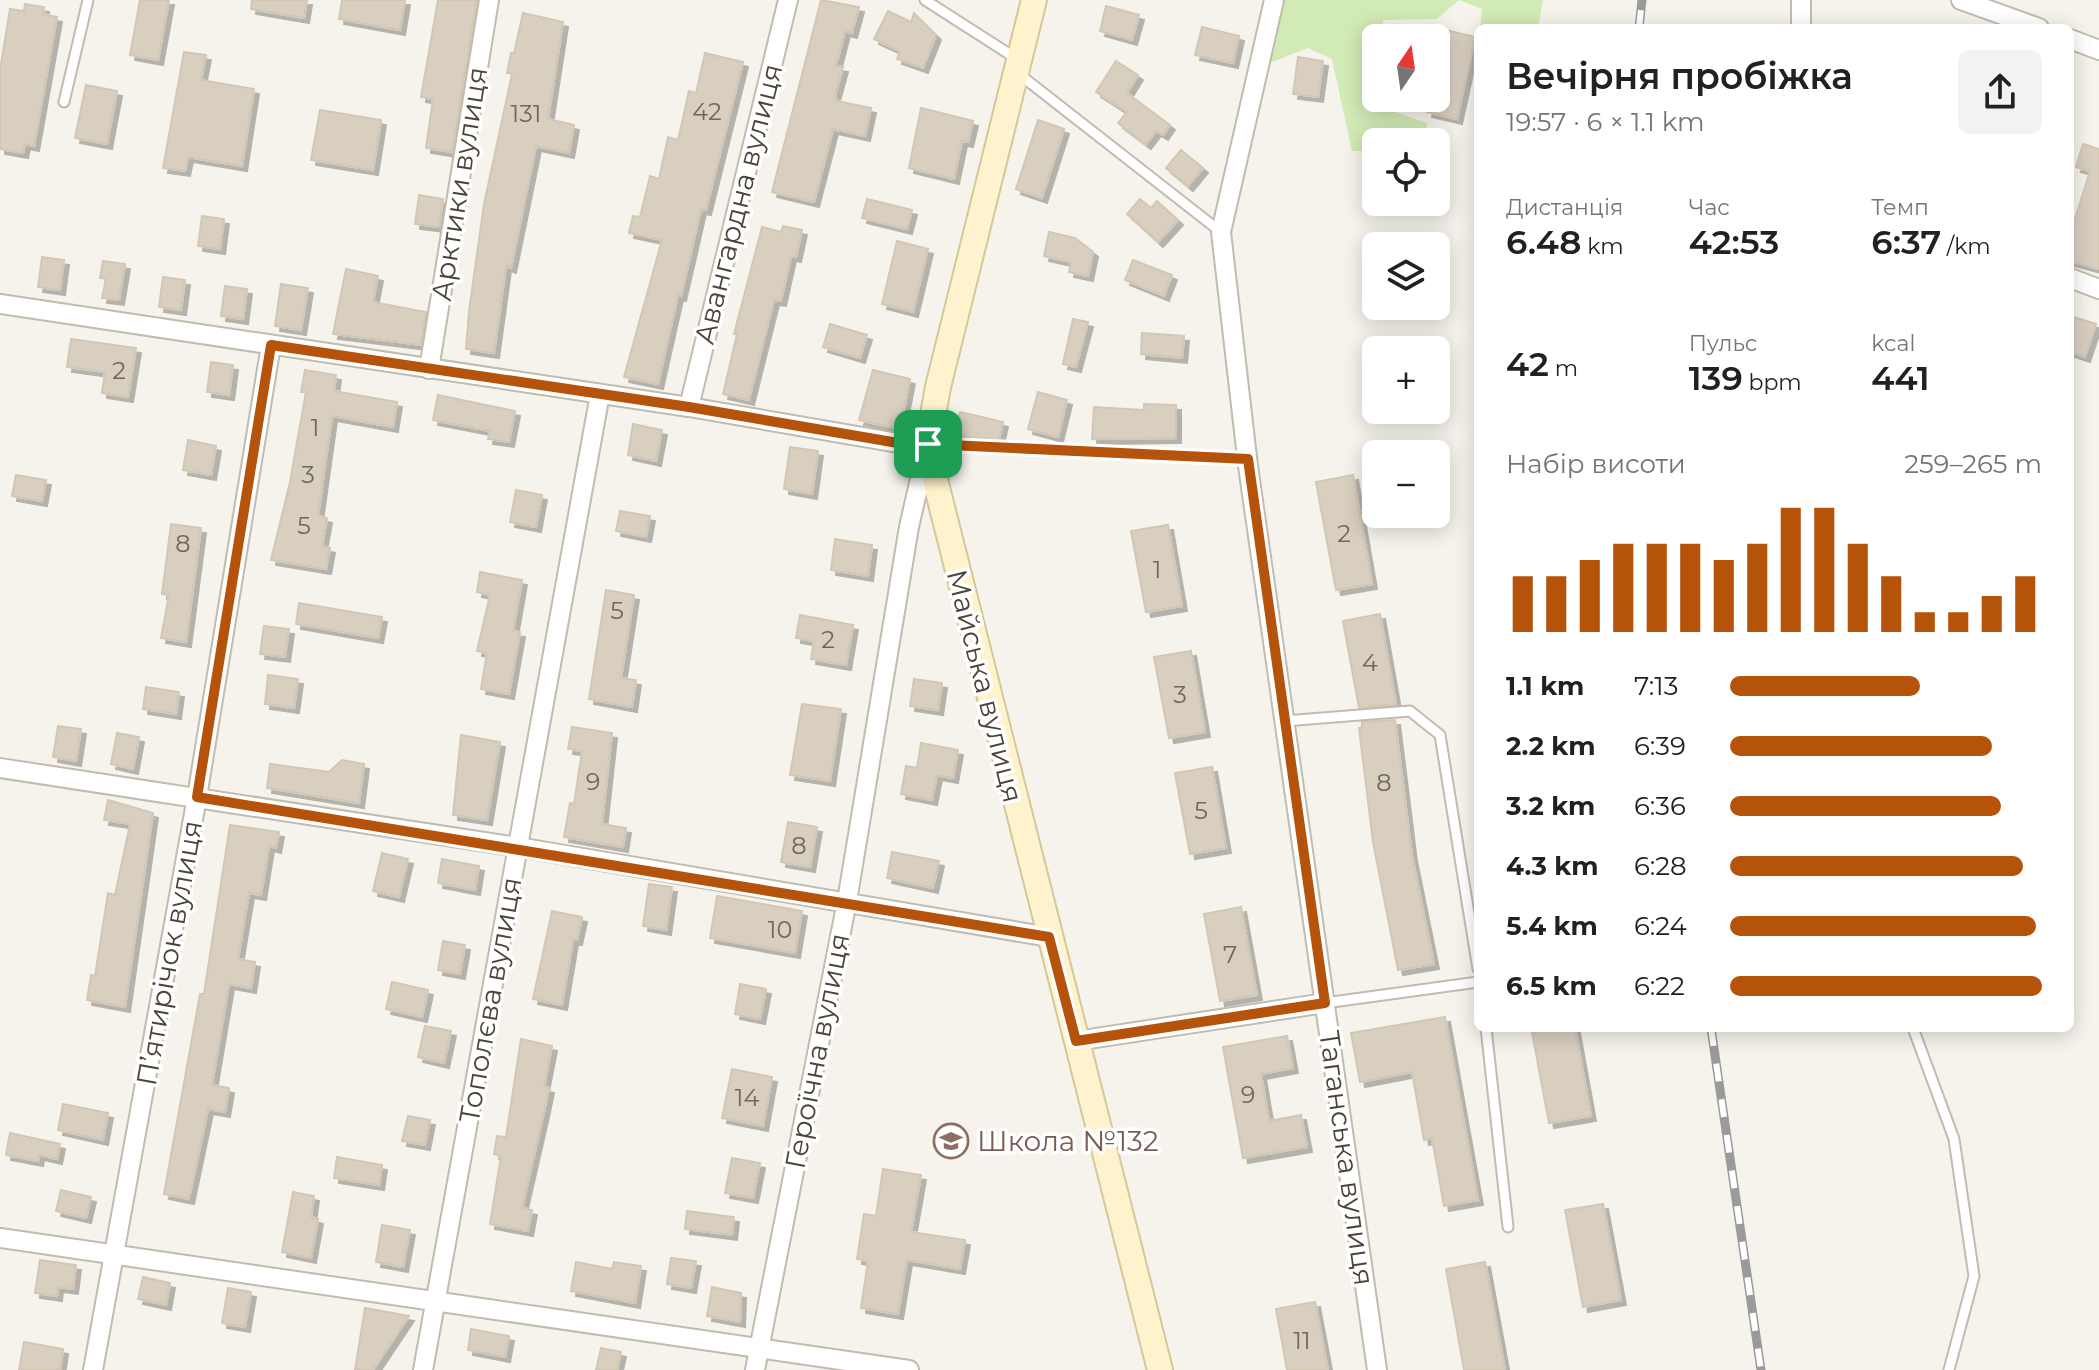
<!DOCTYPE html>
<html lang="uk">
<meta charset="utf-8">
<style>
:root{--surface:#fff;--page:#f2f2f2;--text:#202124;--muted:#757577;--accent:#b45309}
body{margin:0;font-family:Montserrat,sans-serif;background:var(--page);color:var(--text);height:100vh;display:flex;flex-direction:column;font-size:30px;white-space:nowrap}
*{box-sizing:border-box;margin:0}
p{font-size:26px;color:var(--muted)}
.icon{flex:none;width:44px;height:44px;fill:none;stroke:currentColor;stroke-width:2;stroke-linecap:round;stroke-linejoin:round}
.map{position:relative;flex:1;overflow:hidden}
.sheet{position:absolute;left:1474px;top:24px;width:600px;height:1008px;display:flex;flex-direction:column;background:var(--surface);border-radius:12px;box-shadow:0 4px 20px #0003}
.sheet>*{flex:none}
.needle{width:52px;rotate:13deg}
.tools{position:absolute;left:1362px;top:24px;display:grid;gap:16px}
.tools a{display:grid;place-items:center;width:88px;height:88px;border-radius:12px;background:var(--surface);box-shadow:0 4px 20px #0003;font-size:40px}
.pin{position:absolute;display:grid;place-items:center;width:68px;height:68px;color:#fff;margin:-34px;border-radius:16px;box-shadow:0 4px 12px #0006}
.round{display:grid;place-items:center;flex:none;width:84px;height:84px;border-radius:12px;background:var(--page)}
.head{display:flex;align-items:center;justify-content:space-between;height:136px;padding:0 32px}
h1{font-size:36px;font-weight:600;line-height:60px}
.stats{display:grid;grid-template-columns:repeat(3,1fr);gap:12px;height:136px;padding:8px 32px}
.stats div{display:grid;align-content:center}
.stats b{font-size:34px;font-weight:600}
.stats small{font-size:22px;font-weight:400}
.stats p{font-size:22px}
.chart{height:224px;padding:16px 32px}
.chart p{display:flex;justify-content:space-between}
.chart svg{width:100%;height:144px;margin-top:8px;stroke:var(--accent);stroke-width:6}
ul{padding:0 32px;list-style:none;font-size:26px}
li{display:grid;grid-template-columns:128px 96px 1fr;align-items:center;height:60px}
li i{height:20px;border-radius:10px;background:var(--accent)}
.map>svg:first-child{display:block}
.green{fill:#d2eab5}
.building{fill:#d8cfc1;stroke:#d3c7b4;stroke-width:2;filter:url(#shadow)}
.lines{fill:none;stroke-linecap:round;stroke-linejoin:round}
.lane-casing{stroke:#c2bbae;stroke-width:13}
.street-casing{stroke:#c2bbae;stroke-width:22}
.secondary-casing{stroke:#d6c79b;stroke-width:28}
.lane{stroke:#fff;stroke-width:9}
.street{stroke:#fff;stroke-width:18}
.secondary{stroke:#fff3cd;stroke-width:24}
.rail-casing{stroke:#9a9a9a;stroke-width:9}
.rail{stroke:#fff;stroke-width:6;stroke-dasharray:18;stroke-linecap:butt}
.route-casing{stroke:#fff;stroke-width:16}
.route{stroke:#b45309;stroke-width:10}
.labels{text-anchor:middle;dominant-baseline:central;stroke-width:7;stroke-linejoin:round;paint-order:stroke}
.number-label{font-size:24px;fill:#6e675b}
.street-label{font-size:28px;fill:#4b4439;stroke:#fff}
.education-label{font-size:28px;fill:#785e54;stroke:#fff;text-anchor:start}
</style>
<div class="map">
<svg width="2099" height="1370" viewBox="0 0 2099 1370">
<defs>
<filter id="shadow"><feDropShadow dx="5" dy="5" stdDeviation="0" flood-color="#0004"/></filter>
</defs>
<rect width="100%" height="100%" fill="#f6f3ec"/>
<path class="green" d="M1274,0H1543L1538,28H1480L1482,9L1459,0L1437,19L1383,20L1384,38H1376V98H1386L1387,109L1427,123L1426,142H1376V151H1352L1332,59L1308,48L1267,64Z"/>
<g class="building">
<path d="M140,0H169L158,60L130,55Z"/>
<path d="M252,0H307L304,18L251,9Z"/>
<path d="M342,0H405L400,30L339,19Z"/>
<path d="M438,0H477L452,152L426,148L433,99L421,97Z"/>
<path d="M821,0L859,7L852,33L845,31L836,66L843,67L835,96L837,101L871,108L865,136L833,129L814,202L772,192Z"/>
<path d="M25,4L44,7L43,14L57,17L34,146L25,144L23,153L0,149V70L10,9L24,11Z"/>
<path d="M1106,6L1139,15L1132,40L1100,31Z"/>
<path d="M888,11L911,22L914,13L936,35L923,68L897,59L900,51L874,39Z"/>
<path d="M523,13L563,22L548,119L574,125L569,153L536,146L511,268L506,266L494,353L466,349L469,311L484,204L512,74L507,73L511,53H514Z"/>
<path d="M1202,27L1239,36L1233,63L1195,55Z"/>
<path d="M1446,30L1475,37L1457,119L1427,112L1430,98H1436V72Z"/>
<path d="M184,52L206,55L201,80L254,89L242,166L188,157L185,171L163,168Z"/>
<path d="M705,53L743,62L706,210L701,209L681,296L678,295L658,384L624,377L662,240L629,233L633,216L640,217L650,176L659,179L668,137L678,140L689,91L696,93Z"/>
<path d="M1298,57L1323,61L1318,97L1293,94Z"/>
<path d="M1116,61L1138,75L1127,93L1170,125L1163,135L1156,131L1146,144L1118,123L1127,112L1096,92Z"/>
<path d="M86,85L117,91L107,144L75,138Z"/>
<path d="M921,108L973,121L968,142L962,141L954,179L909,168Z"/>
<path d="M320,110L381,120L373,170L311,160Z"/>
<path d="M1038,120L1064,129L1042,198L1016,189Z"/>
<path d="M2083,144L2099,149V269L2070,261V235L2090,171L2076,167Z"/>
<path d="M1181,150L1203,168L1188,186L1166,168Z"/>
<path d="M419,195L443,199L439,227L415,224Z"/>
<path d="M867,199L912,210L907,229L862,218Z"/>
<path d="M1140,199L1151,208L1157,201L1178,220L1158,242L1127,214Z"/>
<path d="M202,216L224,219L220,249L198,246Z"/>
<path d="M783,226L802,230L796,257L791,256L781,301L774,300L749,400L723,394L737,334H734L762,227L781,232Z"/>
<path d="M1049,232L1075,238L1093,252L1088,276L1069,272L1071,262L1044,256Z"/>
<path d="M897,241L928,249L913,312L882,304Z"/>
<path d="M42,257L64,260L60,290L38,287Z"/>
<path d="M1133,260L1172,275L1164,296L1125,280Z"/>
<path d="M103,261L125,264L119,300L102,298L106,279L100,278Z"/>
<path d="M346,269L378,276L373,302L426,312L421,345L333,334Z"/>
<path d="M163,277L185,280L181,310L159,307Z"/>
<path d="M281,284L308,288L301,330L275,326Z"/>
<path d="M225,286L247,289L243,319L221,316Z"/>
<path d="M2070,316L2096,324L2085,357L2070,352Z"/>
<path d="M1073,319L1088,322L1076,367L1063,364Z"/>
<path d="M830,324L867,335L860,358L823,347Z"/>
<path d="M1142,333L1184,336L1182,358L1141,354Z"/>
<path d="M71,339L136,348L128,397L102,393L105,372L67,367Z"/>
<path d="M211,362L233,365L229,395L207,392Z"/>
<path d="M305,370L336,375L334,391L397,402L393,427L332,416L318,516L327,518L322,546L330,548L326,569L271,560L290,482L306,392H301Z"/>
<path d="M873,370L910,379L900,429L859,420Z"/>
<path d="M1038,392L1067,400L1058,437L1028,429Z"/>
<path d="M438,395L515,411L509,442L488,439L490,431L433,420Z"/>
<path d="M1144,404L1176,405V438L1092,439L1094,407L1144,410Z"/>
<path d="M960,412L1003,422L999,440L955,435Z"/>
<path d="M633,424L662,430L656,461L628,455Z"/>
<path d="M188,440L216,446L211,475L183,470Z"/>
<path d="M790,447L818,451L812,494L784,489Z"/>
<path d="M16,475L46,480L42,501L12,496Z"/>
<path d="M1353,475L1372,584L1336,590L1316,482Z"/>
<path d="M516,490L542,495L536,527L510,522Z"/>
<path d="M620,511L650,516L646,537L616,531Z"/>
<path d="M171,524L201,528L186,642L161,638L169,595L162,594Z"/>
<path d="M1168,525L1182,606L1146,612L1131,531Z"/>
<path d="M835,539L872,545L868,576L831,570Z"/>
<path d="M480,572L522,580L513,631L520,632L509,694L481,689L487,653L477,651L490,595L477,592Z"/>
<path d="M606,590L634,595L621,678L636,680L632,707L589,699Z"/>
<path d="M299,603L382,617L378,638L296,624Z"/>
<path d="M1380,614L1396,704L1359,708L1343,621Z"/>
<path d="M800,615L853,625L846,665L811,659L814,641L796,638Z"/>
<path d="M264,626L289,629L285,657L260,654Z"/>
<path d="M1191,651L1205,732L1169,738L1154,657Z"/>
<path d="M268,675L298,679L294,708L265,704Z"/>
<path d="M914,679L942,683L938,710L910,706Z"/>
<path d="M146,687L179,692L176,714L143,709Z"/>
<path d="M802,704L841,709L830,781L790,775Z"/>
<path d="M1395,720L1412,856L1434,964L1398,970L1373,842L1359,728L1362,727V722Z"/>
<path d="M58,726L81,729L76,761L53,757Z"/>
<path d="M572,727L612,733L602,824L626,828L623,847L564,837L570,803L574,804L582,751L568,749Z"/>
<path d="M117,733L139,737L133,769L111,764Z"/>
<path d="M461,735L500,742L487,820L453,815Z"/>
<path d="M921,743L958,750L953,778L937,775L932,800L901,794L906,766L917,768Z"/>
<path d="M342,760L364,764L359,803L267,788L270,764L329,772Z"/>
<path d="M1212,767L1226,848L1190,854L1175,773Z"/>
<path d="M108,800L153,813L125,1007L87,1000L91,975L95,976L108,893L115,895L130,824L104,820Z"/>
<path d="M788,822L817,827L810,867L781,862Z"/>
<path d="M230,825L279,832L276,848L269,846L261,895L249,893L238,959L255,962L251,988L229,984L212,1085L229,1088L225,1112L208,1109L189,1199L164,1194L200,994H204Z"/>
<path d="M892,852L939,861L933,888L887,878Z"/>
<path d="M382,853L408,859L399,897L373,891Z"/>
<path d="M442,859L479,866L475,890L438,883Z"/>
<path d="M649,884L672,887L666,930L643,926Z"/>
<path d="M717,896L802,911L795,953L710,938Z"/>
<path d="M1241,907L1257,995L1220,1001L1204,914Z"/>
<path d="M552,911L582,917L577,940H573L562,1005L533,999Z"/>
<path d="M443,941L465,945L460,974L438,970Z"/>
<path d="M392,982L428,990L422,1017L386,1009Z"/>
<path d="M740,984L766,989L760,1019L735,1014Z"/>
<path d="M1445,1017L1478,1200L1444,1206L1432,1138L1424,1140L1412,1072L1360,1082L1351,1033Z"/>
<path d="M425,1026L451,1031L444,1063L418,1057Z"/>
<path d="M1553,1028H1575L1591,1116L1549,1123L1532,1032Z"/>
<path d="M1287,1036L1293,1068L1261,1074L1269,1121L1301,1115L1307,1147L1243,1158L1223,1047Z"/>
<path d="M521,1039L552,1046L544,1087L549,1088L544,1112L522,1208L532,1210L528,1231L490,1224L501,1156L494,1154L497,1136L506,1137Z"/>
<path d="M732,1069L772,1077L763,1126L722,1118Z"/>
<path d="M63,1104L108,1113L103,1140L58,1130Z"/>
<path d="M408,1116L430,1120L425,1145L402,1141Z"/>
<path d="M10,1133L60,1144L57,1159L39,1155L38,1161L6,1155Z"/>
<path d="M337,1157L382,1165L379,1185L334,1178Z"/>
<path d="M732,1158L760,1163L753,1198L725,1193Z"/>
<path d="M883,1169L921,1175L911,1232L965,1240L960,1269L907,1260L898,1314L861,1308L868,1261L857,1259L864,1214L876,1216Z"/>
<path d="M61,1190L91,1197L86,1218L56,1211Z"/>
<path d="M293,1192L314,1196L311,1217L318,1219L311,1258L282,1252Z"/>
<path d="M1603,1204L1621,1300L1583,1307L1565,1210Z"/>
<path d="M687,1211L734,1217L732,1235L685,1229Z"/>
<path d="M382,1225L410,1230L403,1267L376,1262Z"/>
<path d="M671,1258L696,1261L691,1288L667,1284Z"/>
<path d="M40,1260L76,1265L73,1289L58,1287L57,1296L35,1293Z"/>
<path d="M576,1262L612,1269L614,1262L641,1266L635,1303L571,1291Z"/>
<path d="M1485,1262L1505,1370H1464L1446,1269Z"/>
<path d="M143,1277L170,1283L166,1305L138,1299Z"/>
<path d="M712,1287L741,1293L740,1322L707,1316Z"/>
<path d="M228,1288L251,1292L245,1327L222,1323Z"/>
<path d="M1315,1302L1328,1370H1287L1276,1309Z"/>
<path d="M365,1308L409,1316L373,1370H355Z"/>
<path d="M471,1329L509,1336L505,1357L468,1350Z"/>
<path d="M24,1342L63,1349L60,1370H19Z"/>
<path d="M601,1348L621,1352L617,1370H596Z"/>
</g>
<g class="lines">
<g class="lane-casing">
<g id="lane">
<path d="M925,0L1017,59"/>
<path d="M1019,74L1221,232"/>
<path d="M64,102L88,0"/>
<path d="M928,444L1248,459"/>
<path d="M1284,721L1410,711L1440,735L1478,969"/>
<path d="M1325,1003L1478,982"/>
<path d="M1486,1028L1508,1227"/>
<path d="M1913,1028L1954,1139L1974,1276L1949,1370"/>
</g>
</g>
<g class="street-casing">
<g id="street">
<path d="M1274,0L1221,232L1248,466L1377,1370"/>
<path d="M1801,0V28"/>
<path d="M1961,0L2039,28"/>
<path d="M2070,39L2099,50"/>
<path d="M2070,278L2099,289"/>
<path d="M0,304L689,407L927,448L909,527L847,901L755,1370"/>
<path d="M429,369L489,0"/>
<path d="M689,407L788,0"/>
<path d="M0,768L518,847L1049,937"/>
<path d="M1076,1041L1325,1003"/>
<path d="M0,1238L909,1370"/>
<path d="M93,1370L197,797L271,345"/>
<path d="M423,1370L600,394"/>
</g>
</g>
<g class="secondary-casing">
<path id="secondary" d="M1034,0L938,387L927,448L1160,1370"/>
</g>
<use href="#lane" class="lane"/>
<use href="#street" class="street"/>
<use href="#secondary" class="secondary"/>
<g class="rail-casing">
<g id="rail">
<path d="M1639,28L1642,0"/>
<path d="M1711,1028L1761,1370"/>
</g>
</g>
<use href="#rail" class="rail"/>
</g>
<g class="lines">
<g class="route-casing">
<path id="route" d="M271,345L689,407L927,448L928,444L1248,459L1325,1003L1076,1041L1049,937L197,797Z"/>
</g>
<use href="#route" class="route"/>
</g>
<defs>
<g id="school-ring" transform="scale(1.8)"><circle r="9.5" fill="#fff" stroke="#8d6e63" stroke-width="1.5"/><path d="M0-5L7-2L0 1L-7-2ZM-4 1L0 2.5L4 1V4Q0 6-4 4Z" fill="#8d6e63"/></g>
</defs>
<g fill-rule="evenodd">
<use href="#school-ring" x="951" y="1141"/>
</g>
<g class="labels">
<g class="number-label">
<text x="707" y="111">42</text>
<text x="526" y="113">131</text>
<text x="119" y="370">2</text>
<text x="315" y="427">1</text>
<text x="308" y="474">3</text>
<text x="304" y="525">5</text>
<text x="1344" y="533">2</text>
<text x="183" y="543">8</text>
<text x="1157" y="569">1</text>
<text x="617" y="610">5</text>
<text x="828" y="639">2</text>
<text x="1370" y="662">4</text>
<text x="1180" y="694">3</text>
<text x="593" y="781">9</text>
<text x="1384" y="782">8</text>
<text x="1201" y="810">5</text>
<text x="799" y="845">8</text>
<text x="780" y="929">10</text>
<text x="1230" y="954">7</text>
<text x="1248" y="1094">9</text>
<text x="747" y="1097">14</text>
<text x="1302" y="1340">11</text>
</g>
<g class="street-label">
<text transform="translate(459 184) rotate(-81)">Арктики вулиця</text>
<text transform="translate(738 204) rotate(-76)">Авангардна вулиця</text>
<text transform="translate(985 686) rotate(76)">Майська вулиця</text>
<text transform="translate(169 953) rotate(-80)">П’ятирічок вулиця</text>
<text transform="translate(490 1000) rotate(-80)">Тополєва вулиця</text>
<text transform="translate(817 1051) rotate(-79)">Героїчна вулиця</text>
<text transform="translate(1347 1158) rotate(82)">Таганська вулиця</text>
</g>
<g class="education-label">
<text x="977" y="1141">Школа №132</text>
</g>
</g>
</svg>
<div class="tools">
<a><svg class="needle" viewBox="-14 -14 28 28"><path d="M0-13l5 13h-10z" fill="#e53935"/><path d="M0 13l5-13h-10z" fill="#757577"/></svg></a>
<a><svg class="icon" aria-label="locate" viewBox="0 0 24 24"><circle cx="12" cy="12" r="6"/><path d="M12 2v4M12 18v4M2 12h4M18 12h4"/></svg></a>
<a><svg class="icon" aria-label="layers" viewBox="0 0 24 24"><path d="M12 4l9 5-9 5-9-5zM3 14l9 5 9-5"/></svg></a>
<a>+</a>
<a>−</a>
</div>
<div class="pin" style="left:928px;top:444px;background:#1e9e55"><svg class="icon" aria-label="arrive" viewBox="0 0 24 24"><path d="M6 21V4h12l-3 4 3 4H6"/></svg></div>
<section class="sheet">
<div class="head"><div><h1>Вечірня пробіжка</h1><p>19:57 · 6 × 1.1 km</p></div><a class="round"><svg class="icon" aria-label="share" viewBox="0 0 24 24"><path d="M12 15V3M7 8l5-5 5 5M5 13v7h14v-7"/></svg></a></div>
<div class="stats">
<div><p>Дистанція</p><b>6.48<small> km</small></b></div>
<div><p>Час</p><b>42:53</b></div>
<div><p>Темп</p><b>6:37<small> /km</small></b></div>
</div>
<div class="stats">
<div><b>42<small> m</small></b></div>
<div><p>Пульс</p><b>139<small> bpm</small></b></div>
<div><p>kcal</p><b>441</b></div>
</div>
<div class="chart"><p><span>Набір висоти</span>259–265 m</p>
<svg viewBox="0 0 160 44" preserveAspectRatio="none"><path d="M5 44V27M15 44V27M25 44V22M35 44V17M45 44V17M55 44V17M65 44V22M75 44V17M85 44V6M95 44V6M105 44V17M115 44V27M125 44V38M135 44V38M145 44V33M155 44V27"/></svg>
</div>
<ul>
<li><b>1.1 km</b>7:13<i style="width:61%"></i></li>
<li><b>2.2 km</b>6:39<i style="width:84%"></i></li>
<li><b>3.2 km</b>6:36<i style="width:87%"></i></li>
<li><b>4.3 km</b>6:28<i style="width:94%"></i></li>
<li><b>5.4 km</b>6:24<i style="width:98%"></i></li>
<li><b>6.5 km</b>6:22<i style="width:100%"></i></li>
</ul>
</section>
</div>
